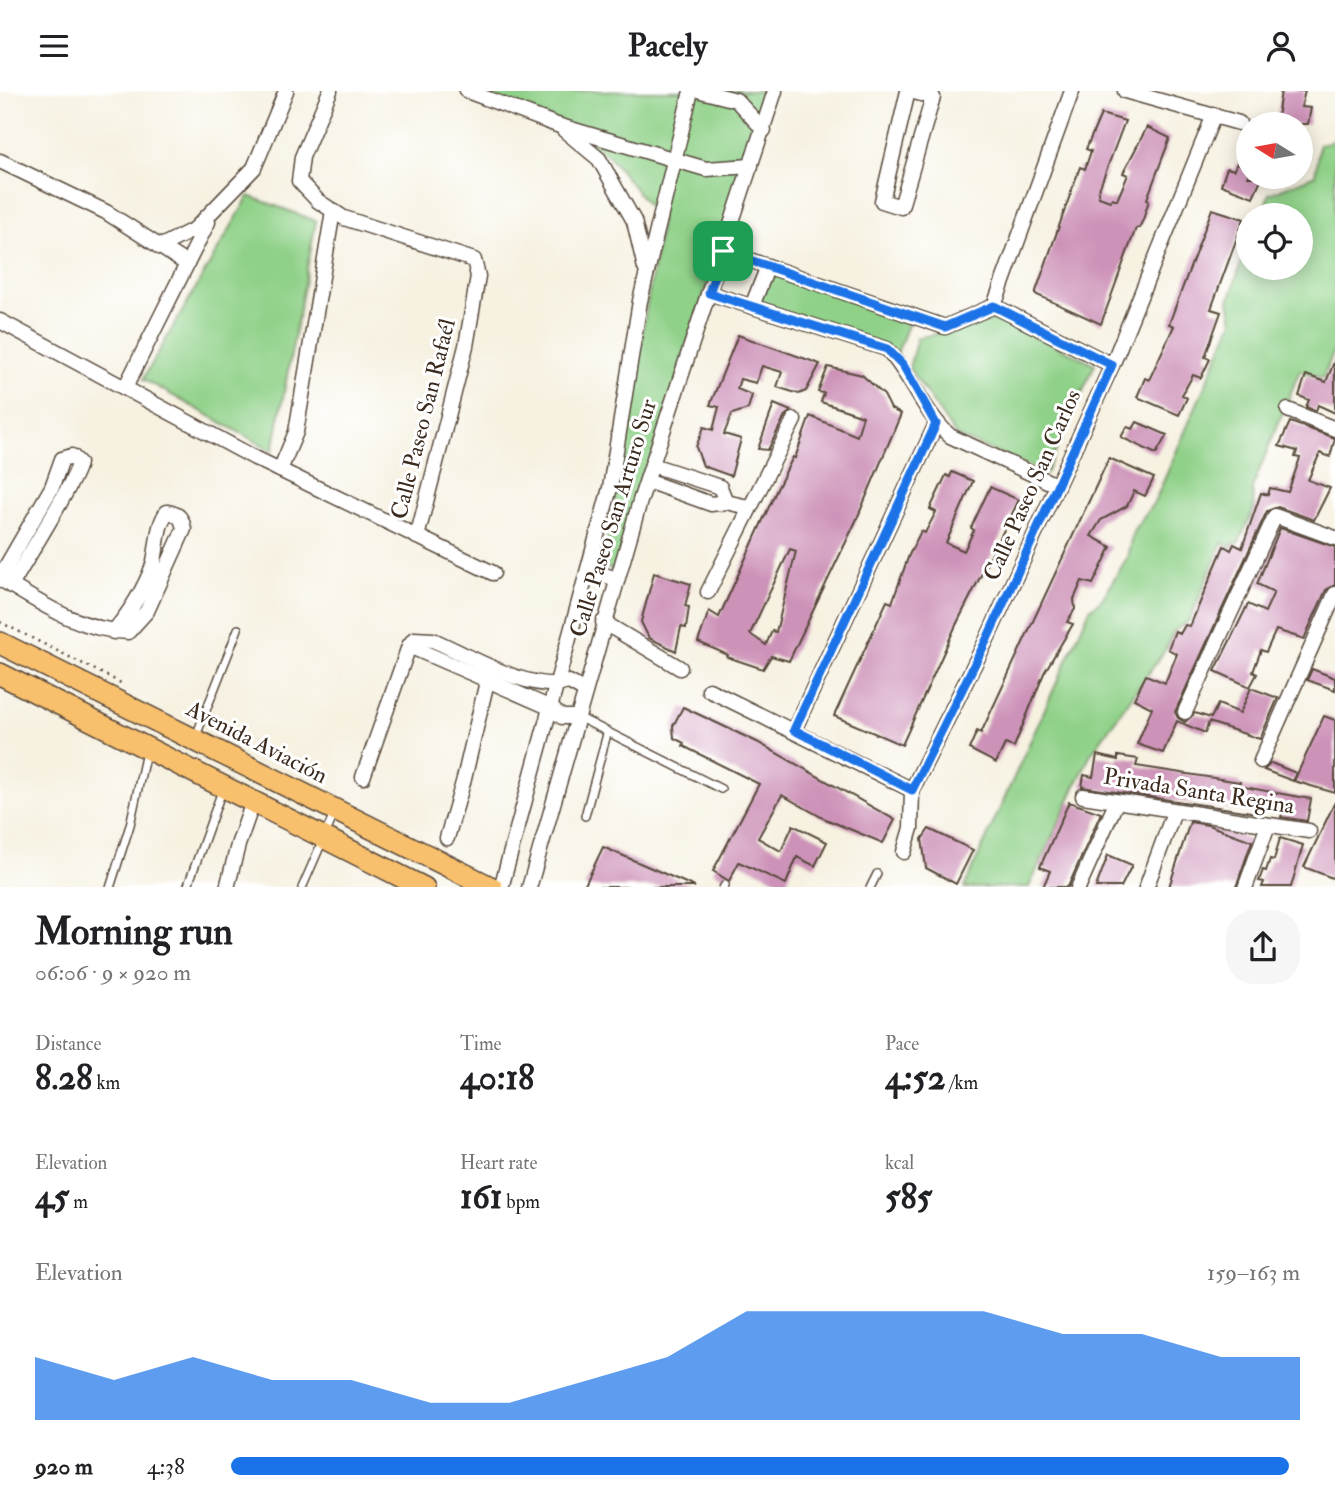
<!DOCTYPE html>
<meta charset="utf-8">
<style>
:root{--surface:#fff;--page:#f6f6f6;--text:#202124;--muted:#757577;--accent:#1a73e8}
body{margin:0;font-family:"IM FELL Double Pica",serif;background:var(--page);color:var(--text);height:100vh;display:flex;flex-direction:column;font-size:26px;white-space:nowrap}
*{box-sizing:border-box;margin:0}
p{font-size:23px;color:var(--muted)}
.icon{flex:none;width:38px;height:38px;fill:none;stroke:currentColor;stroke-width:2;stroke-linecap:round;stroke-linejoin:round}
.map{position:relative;height:796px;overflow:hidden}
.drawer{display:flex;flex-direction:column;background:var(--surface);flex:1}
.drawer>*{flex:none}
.needle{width:46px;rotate:281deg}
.tools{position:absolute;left:1236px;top:21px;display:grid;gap:14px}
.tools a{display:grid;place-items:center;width:77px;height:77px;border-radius:50%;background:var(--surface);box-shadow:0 4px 18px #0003;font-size:35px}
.pin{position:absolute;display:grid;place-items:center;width:60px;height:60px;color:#fff;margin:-30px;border-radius:14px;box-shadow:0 4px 10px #0006}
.round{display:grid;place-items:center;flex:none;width:74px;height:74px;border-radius:28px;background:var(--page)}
.headline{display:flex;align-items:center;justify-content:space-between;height:119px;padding:0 35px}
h1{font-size:38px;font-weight:800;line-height:52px}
.stats{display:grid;grid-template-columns:repeat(3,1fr);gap:10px;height:119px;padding:7px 35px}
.stats div{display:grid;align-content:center}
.stats b{font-size:35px;font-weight:800}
.stats small{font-size:19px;font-weight:400}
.stats p{font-size:19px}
.chart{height:196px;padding:14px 35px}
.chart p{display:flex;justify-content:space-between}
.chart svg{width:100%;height:126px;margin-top:7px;fill:var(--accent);opacity:.7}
ul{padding:0 35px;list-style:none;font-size:23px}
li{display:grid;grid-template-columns:112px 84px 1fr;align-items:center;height:52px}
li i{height:18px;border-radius:9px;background:var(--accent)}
header{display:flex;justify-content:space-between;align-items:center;height:91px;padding:0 35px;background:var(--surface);font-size:32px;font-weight:800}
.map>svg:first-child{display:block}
.green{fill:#90d189;stroke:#667e54;stroke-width:2}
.building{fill:#cd92b8;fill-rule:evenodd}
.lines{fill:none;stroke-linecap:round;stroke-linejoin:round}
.service-casing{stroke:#57483b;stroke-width:10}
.minor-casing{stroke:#57483b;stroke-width:17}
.primary-casing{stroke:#57483b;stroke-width:24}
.path{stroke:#57483b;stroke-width:2.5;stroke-dasharray:2 5;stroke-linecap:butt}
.service{stroke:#fff;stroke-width:7}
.minor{stroke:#fff;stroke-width:14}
.primary{stroke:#f8bf6c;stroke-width:21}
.route-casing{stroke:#fff;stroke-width:14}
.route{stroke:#1a73e8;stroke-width:9}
.labels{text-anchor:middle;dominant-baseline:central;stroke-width:6;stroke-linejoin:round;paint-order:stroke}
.street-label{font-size:23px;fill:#3b2a1e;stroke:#fff}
</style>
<header><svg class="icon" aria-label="menu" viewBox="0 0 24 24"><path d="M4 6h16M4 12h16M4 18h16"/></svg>Pacely<svg class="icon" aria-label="person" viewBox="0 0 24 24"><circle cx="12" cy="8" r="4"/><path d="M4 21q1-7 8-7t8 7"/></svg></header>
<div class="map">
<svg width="1335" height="797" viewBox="0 0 1335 797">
<rect width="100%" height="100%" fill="#fff"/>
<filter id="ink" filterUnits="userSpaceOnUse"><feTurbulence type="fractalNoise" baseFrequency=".0143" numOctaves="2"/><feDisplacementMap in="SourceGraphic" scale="14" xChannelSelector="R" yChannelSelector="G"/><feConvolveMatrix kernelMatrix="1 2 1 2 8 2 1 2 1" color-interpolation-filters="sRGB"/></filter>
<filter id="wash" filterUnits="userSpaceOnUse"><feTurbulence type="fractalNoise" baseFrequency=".00686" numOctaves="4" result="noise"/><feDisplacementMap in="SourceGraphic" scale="28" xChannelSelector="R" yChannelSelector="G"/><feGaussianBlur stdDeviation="1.57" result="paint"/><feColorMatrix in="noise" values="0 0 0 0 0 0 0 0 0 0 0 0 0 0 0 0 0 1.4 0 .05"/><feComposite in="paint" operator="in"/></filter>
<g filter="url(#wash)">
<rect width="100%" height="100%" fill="#f6f1e1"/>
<g class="green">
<path d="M477,0H768L616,481L603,475L661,131L609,65L555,29Z"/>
<path d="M1335,50V257L1323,287L1300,279L1252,397L1254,418L1238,453L1234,452L1231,456L1222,452L1189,530L1174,540L1166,558L1090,664L1029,796L964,797L1090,518L1102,508L1127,467L1133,440L1155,410L1233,230L1229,210L1248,151V177H1300V124H1262L1269,103L1315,84L1319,53Z"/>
<path d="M249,105L316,130L273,360L143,288Z"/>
<path d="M768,178L909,231L896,265L754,213Z"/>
<path d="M1000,228L1095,273L1046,382L956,345L909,277L917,247Z"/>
</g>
<g id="blocks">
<g class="building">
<path d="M1281,0H1305L1301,16L1311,17L1308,33H1276Z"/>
<path d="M1101,23L1125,30L1098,101L1099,106L1110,110L1112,107L1117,109L1128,84L1123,82L1147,36L1170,47L1147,108L1149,109L1143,129L1139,137H1136L1101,233L1035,203L1080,76L1085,78L1091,60L1086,58Z"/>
<path d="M1237,72L1248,76V86H1262L1253,106L1221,94L1227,77L1234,79Z"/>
<path d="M1212,118L1244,128L1211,218L1221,221L1205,266L1210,268L1201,287L1193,284L1182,304L1187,307L1179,324L1137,306L1145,287L1149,289L1174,235L1169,233Z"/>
<path d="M738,244L820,273L806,300L799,303L777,296L782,281L762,275L756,292L740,288L737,298L752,304L748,318L732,323L724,343L741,348L731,385L703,375L696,356L704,336L713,339L719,316L710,314Z"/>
<path d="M1335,269V322L1318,314L1316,320L1306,316L1309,309L1299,305L1306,284L1326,291Z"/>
<path d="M828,276L862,284L884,304L891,318L901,323L856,430L789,570L771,565L763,578L727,566L728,564L698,551L709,520L719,526L777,398L793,366L795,367L810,325L857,345L863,325L821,311L824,302L818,301ZM790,458L796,460L776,541L772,540L766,554L750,543Z"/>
<path d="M774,313L791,320L785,325L768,359L758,358Z"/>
<path d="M1137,331L1167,344L1156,363L1121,346L1127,336L1133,338Z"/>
<path d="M1290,331L1335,347L1330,366L1320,362L1308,389L1330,397L1314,429L1278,416L1267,420L1175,621L1178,627L1185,631L1195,622L1211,627L1218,613L1240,622L1251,597L1278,607L1260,648L1209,631L1205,642L1177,630L1163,662L1137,653L1152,617L1134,608L1146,584L1165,592L1177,563L1168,558L1175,540L1180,543L1185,534L1190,535L1224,455L1231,459L1234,453L1242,457L1261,402L1268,404L1270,397L1288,401L1300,367L1295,366L1297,360L1279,355Z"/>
<path d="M1109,367L1154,387L1145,405L1134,400L1127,415L1101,429L1091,445L1111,456L1093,493L1082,490L1074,508L1075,518L1067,531L1073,533L1044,582L1014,656L1005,653L996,672L969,658L977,640L981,642Z"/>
<path d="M952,381L973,390L946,452L964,460L974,439L971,437L990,396L1019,409L956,534L902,654L834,625L887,510L892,512L909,464L921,440L925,442L936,421L930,418L946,384L950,386Z"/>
<path d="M1280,437L1335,456V494L1326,499L1304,548L1276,539L1266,561L1261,559L1253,581L1257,583L1250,596L1215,580L1248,513L1265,521L1274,501L1257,493Z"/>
<path d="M654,482L691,493L685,515L689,516L686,537L681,536L676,560L649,547L641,531Z"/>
<path d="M1312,578L1335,587V599L1307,589Z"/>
<path d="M683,616L757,651L895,729L883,752L823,727L782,704L758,747L781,760L793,734L827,751L815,775L797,766L786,793L739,771L729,790L713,780L759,693L683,655L684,652L674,647L673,635Z"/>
<path d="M1324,625L1335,629V702L1294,690Z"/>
<path d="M1097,664L1118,669V665L1138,668L1136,675L1240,691L1239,695L1311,708L1307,730L1281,726L1285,713L1270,708L1264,723L1082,696L1084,684L1093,686Z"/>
<path d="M1271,672L1296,682L1293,690L1264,679Z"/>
<path d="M1069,711L1101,722L1068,796H1043L1050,780L1040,776Z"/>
<path d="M1335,711V788L1304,776Z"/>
<path d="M1190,731L1208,734L1252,750L1236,796H1169Z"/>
<path d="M929,738L973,759L956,793L926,777L922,748Z"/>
<path d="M1280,747L1303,754L1291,796H1262L1264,791L1259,790L1263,779L1266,780L1270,768L1274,769Z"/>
<path d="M603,756L695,796H584Z"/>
<path d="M1108,764L1132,774L1121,796H1096Z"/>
</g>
</g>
</g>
<g filter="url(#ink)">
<use href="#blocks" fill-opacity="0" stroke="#57483b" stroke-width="2"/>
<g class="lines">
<g class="service-casing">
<g id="service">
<path d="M578,626L721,698"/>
<path d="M196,645L238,538"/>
<path d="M585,725L607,643"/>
<path d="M110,797L130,734L146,661"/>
<path d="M187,797L223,697"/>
<path d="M302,797L335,721"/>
<path d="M723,797L725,794"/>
<path d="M870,797L877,783"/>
</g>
</g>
<g class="minor-casing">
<g id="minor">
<path d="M330,0L302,66L299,90L318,110L344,127L474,169L478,185L466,255L417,446"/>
<path d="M467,0L557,34L706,78L751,75"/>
<path d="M701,0L736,9L764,39"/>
<path d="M908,0L882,110L901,116L933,6L910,0"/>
<path d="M1125,0L1239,32"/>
<path d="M564,39L599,68L634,130L645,177"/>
<path d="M0,70L106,121L187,173"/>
<path d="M159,156L195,138L254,77L286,0"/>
<path d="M723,160L945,236L994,215L1072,0"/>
<path d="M709,202L887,258C912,285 923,321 950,345L1056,394"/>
<path d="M752,215L768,175"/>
<path d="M994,215L1112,274"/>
<path d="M0,230L255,367L493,482"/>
<path d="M125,297L208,131"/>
<path d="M1288,319L1335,338"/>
<path d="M652,374L720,396L726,411"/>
<path d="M280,379L296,341L333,120"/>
<path d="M647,390L711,413L726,411L748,416"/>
<path d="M593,468L598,482L617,488"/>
<path d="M0,486L52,396L62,368L72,365L79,372C78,386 22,475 11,495"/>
<path d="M0,488C41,512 78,539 128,541L147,520L184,438C182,427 179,423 167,421C156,436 158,457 153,474C145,497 129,523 113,541"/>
<path d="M708,501L794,329"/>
<path d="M603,531L680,577"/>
<path d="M409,555L551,617L562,626H577"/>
<path d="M709,599L912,699"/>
<path d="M1185,621L1275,425L1335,447"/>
<path d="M794,639L936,333"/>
<path d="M1261,670L1335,503"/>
<path d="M363,686L409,555L414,548L433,549C468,564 531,603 569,591L585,600"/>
<path d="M1083,705L1309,740"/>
<path d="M447,747L464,688L489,582"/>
<path d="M904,761L911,737L912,699L988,546L1113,272L1214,24"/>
<path d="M227,797L238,754L253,711"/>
<path d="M501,797L610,397L640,210L691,0"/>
<path d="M529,797L640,410L775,0"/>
<path d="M1078,797L1116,712"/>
<path d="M1146,797L1174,721"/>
<path d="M1245,797L1268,734"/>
</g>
</g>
<g class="primary-casing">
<g id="primary">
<path d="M0,552L492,797"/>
<path d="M0,583L424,797"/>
</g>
</g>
<path class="path" d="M0,531L125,594"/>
<use href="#service" class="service"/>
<use href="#minor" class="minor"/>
<use href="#primary" class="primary"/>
</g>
</g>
<g class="lines" filter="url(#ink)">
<g class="route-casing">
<path id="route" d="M723,160L945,236L994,215L1112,274L988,546L912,699L794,639L936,333L903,274L887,258L709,202Z"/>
</g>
<use href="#route" class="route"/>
</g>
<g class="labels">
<g class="street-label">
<text transform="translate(423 328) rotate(-76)">Calle Paseo San Rafaél</text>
<text transform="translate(1032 394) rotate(-66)">Calle Paseo San Carlos</text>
<text transform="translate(613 427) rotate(-73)">Calle Paseo San Arturo Sur</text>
<text transform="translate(257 651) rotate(27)">Avenida Aviación</text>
<text transform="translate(1199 700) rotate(9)">Privada Santa Regina</text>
</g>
</g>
</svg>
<div class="tools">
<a><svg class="needle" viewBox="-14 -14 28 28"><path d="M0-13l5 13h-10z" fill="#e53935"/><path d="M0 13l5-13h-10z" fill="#757577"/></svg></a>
<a><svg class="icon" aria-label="locate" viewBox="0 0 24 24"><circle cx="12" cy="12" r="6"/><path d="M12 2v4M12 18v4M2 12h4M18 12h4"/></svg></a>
</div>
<div class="pin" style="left:723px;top:160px;background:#1e9e55"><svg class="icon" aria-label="arrive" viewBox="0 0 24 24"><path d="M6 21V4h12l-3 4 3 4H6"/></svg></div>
</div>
<section class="drawer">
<div class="headline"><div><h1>Morning run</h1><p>06:06 · 9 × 920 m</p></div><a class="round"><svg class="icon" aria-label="share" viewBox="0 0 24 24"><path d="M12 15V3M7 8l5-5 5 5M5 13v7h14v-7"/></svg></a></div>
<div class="stats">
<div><p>Distance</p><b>8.28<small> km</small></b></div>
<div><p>Time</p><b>40:18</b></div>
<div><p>Pace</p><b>4:52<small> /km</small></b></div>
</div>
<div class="stats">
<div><p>Elevation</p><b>45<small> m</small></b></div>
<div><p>Heart rate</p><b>161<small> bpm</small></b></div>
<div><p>kcal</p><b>585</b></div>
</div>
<div class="chart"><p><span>Elevation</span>159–163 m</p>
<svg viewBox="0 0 160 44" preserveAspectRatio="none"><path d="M0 44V22L10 30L20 22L30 30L40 30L50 38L60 38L70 30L80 22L90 6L100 6L110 6L120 6L130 14L140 14L150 22L160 22V44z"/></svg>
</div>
<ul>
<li><b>920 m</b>4:38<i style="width:99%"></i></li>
</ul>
</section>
